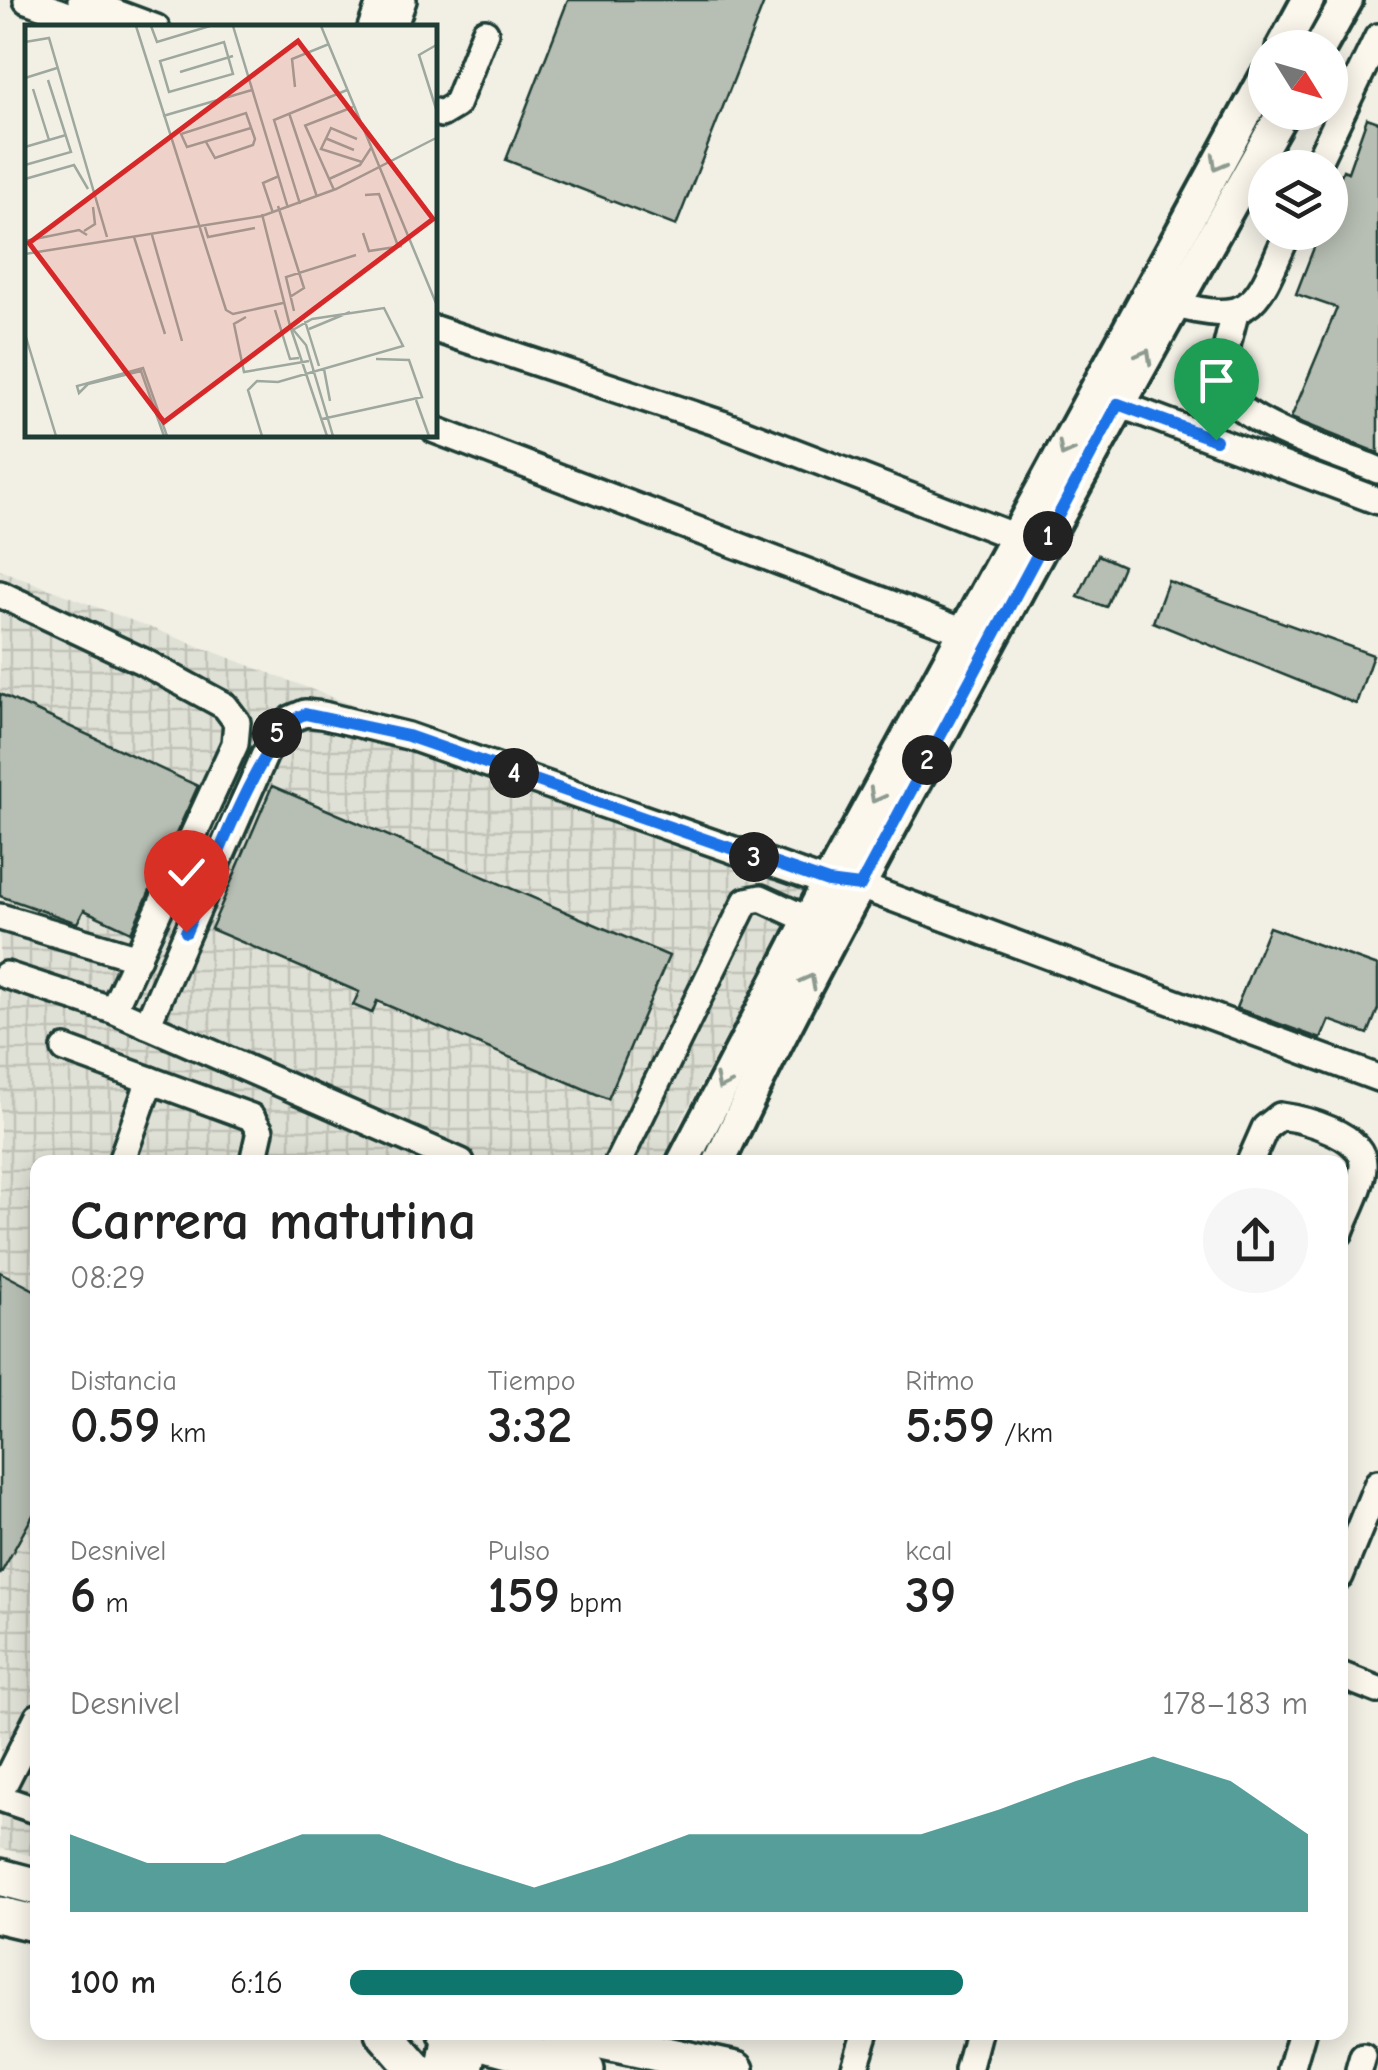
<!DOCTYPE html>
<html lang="es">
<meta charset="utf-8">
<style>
:root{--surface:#fff;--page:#f6f6f6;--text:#222;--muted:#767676;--accent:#0f766e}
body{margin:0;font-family:"Comic Neue",sans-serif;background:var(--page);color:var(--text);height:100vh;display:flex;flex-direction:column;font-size:38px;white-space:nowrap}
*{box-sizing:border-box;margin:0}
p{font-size:32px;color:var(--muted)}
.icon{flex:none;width:55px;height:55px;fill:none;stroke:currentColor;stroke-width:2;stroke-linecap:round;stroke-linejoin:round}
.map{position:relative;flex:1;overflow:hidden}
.drawer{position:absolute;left:30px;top:1155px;width:1318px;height:885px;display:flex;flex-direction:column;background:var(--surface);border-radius:20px;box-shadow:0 5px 25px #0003}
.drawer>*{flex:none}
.needle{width:65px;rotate:127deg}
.fabs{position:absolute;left:1248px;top:30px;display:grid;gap:20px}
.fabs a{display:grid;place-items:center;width:100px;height:100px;border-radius:50%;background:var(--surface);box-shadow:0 5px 25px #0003;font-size:50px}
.pin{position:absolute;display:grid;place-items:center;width:85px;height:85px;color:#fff;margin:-102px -42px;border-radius:50% 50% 50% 0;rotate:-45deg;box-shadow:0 0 10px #0007}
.pin .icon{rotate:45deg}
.km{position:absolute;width:50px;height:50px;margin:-25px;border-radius:50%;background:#222;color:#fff;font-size:28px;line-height:50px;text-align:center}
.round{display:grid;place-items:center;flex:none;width:105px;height:105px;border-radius:52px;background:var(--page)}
.head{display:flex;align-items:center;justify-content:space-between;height:170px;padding:0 40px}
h1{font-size:55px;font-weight:600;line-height:75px}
.metrics{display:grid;grid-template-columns:repeat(3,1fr);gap:15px;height:170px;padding:10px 40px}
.metrics div{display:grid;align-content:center}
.metrics b{font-size:50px;font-weight:600}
.metrics small{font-size:28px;font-weight:400}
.metrics p{font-size:28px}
.chart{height:280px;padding:20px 40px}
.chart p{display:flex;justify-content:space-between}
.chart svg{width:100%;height:180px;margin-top:10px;fill:var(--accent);opacity:.7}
ul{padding:0 40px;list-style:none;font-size:32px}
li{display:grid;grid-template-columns:160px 120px 1fr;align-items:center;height:75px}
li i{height:25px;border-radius:12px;background:var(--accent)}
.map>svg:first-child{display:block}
.industrial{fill:url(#industrial-grid)}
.building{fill:#b7beb3;stroke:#1f3d34;stroke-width:2.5}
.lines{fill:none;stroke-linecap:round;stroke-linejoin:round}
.minor-casing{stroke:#1f3d34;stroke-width:32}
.major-casing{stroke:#1f3d34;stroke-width:38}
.highway-casing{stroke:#1f3d34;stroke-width:42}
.minor{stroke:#fbf7ec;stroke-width:25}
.major{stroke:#fbf7ec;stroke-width:30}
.highway{stroke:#fbf7ec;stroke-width:35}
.oneway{stroke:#8d9a90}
.route-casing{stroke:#fff;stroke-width:20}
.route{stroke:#1a73e8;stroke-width:12}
.inset-road{fill:none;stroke:#9ea89e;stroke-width:2.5}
.view{fill:#d62828;fill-opacity:0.15;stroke:#d62828;stroke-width:5}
.inset-edge{fill:none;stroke:#1f3d34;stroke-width:5}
</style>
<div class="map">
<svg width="1378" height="2070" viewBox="0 0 1378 2070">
<defs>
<pattern id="industrial-grid" width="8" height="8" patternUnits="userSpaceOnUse" patternTransform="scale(2.5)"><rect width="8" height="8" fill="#e0e1d6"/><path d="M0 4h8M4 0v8" fill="none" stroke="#c0c2b8"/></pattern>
</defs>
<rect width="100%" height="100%" fill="#f2f0e5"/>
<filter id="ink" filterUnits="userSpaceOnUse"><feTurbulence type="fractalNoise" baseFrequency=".01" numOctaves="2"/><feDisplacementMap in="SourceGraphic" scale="20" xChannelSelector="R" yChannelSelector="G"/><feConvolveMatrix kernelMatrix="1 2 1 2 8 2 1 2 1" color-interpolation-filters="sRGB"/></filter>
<g filter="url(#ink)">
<path class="industrial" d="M0,570L810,880L679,1125L665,1162H38L37,1857L0,1848Z"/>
<g class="building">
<path d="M568,0H765L676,226L506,160Z"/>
<path d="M1367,118L1378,122V453L1291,418L1337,308L1296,294L1320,232H1330V205L1343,170L1348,172Z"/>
<path d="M1098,555L1123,566L1106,607L1078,597Z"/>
<path d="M1168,581L1373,655L1356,704L1153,622Z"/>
<path d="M0,694L198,786L131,932L84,910L77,923L0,896Z"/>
<path d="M272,786L669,956L608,1099L377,1001L372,1013L353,1005L359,992L211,929Z"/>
<path d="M1269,927L1378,966V1009L1368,1034L1329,1020L1321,1039L1236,1008Z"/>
<path d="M0,1272L38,1292V1506L0,1575Z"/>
</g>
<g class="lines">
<g class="minor-casing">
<g id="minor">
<path d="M27,0L102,28"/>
<path d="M81,0L156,28"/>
<path d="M371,28L381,0"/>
<path d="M393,28L403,0"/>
<path d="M435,112L441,114L456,105L485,32"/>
<path d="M1315,168L1378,37"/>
<path d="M1173,304C1255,327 1257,303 1288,232"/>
<path d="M1235,314C1229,338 1219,366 1227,391C1239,424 1345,456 1378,470"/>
<path d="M435,329L722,424L1018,538"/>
<path d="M1119,404L1378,501"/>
<path d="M435,430L967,633"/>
<path d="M0,594L142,661L225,706L237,722L235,744L113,1010"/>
<path d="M0,917L138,958"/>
<path d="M6,975L113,1010L461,1162"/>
<path d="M147,1025L265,754L291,719L305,713L323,715L408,736L828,883L860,886L1378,1078"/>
<path d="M65,1049L251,1117L260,1131L253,1162"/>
<path d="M121,1162L150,1080"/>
<path d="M618,1162L746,901L761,898L809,920"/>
<path d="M1250,1162L1265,1128L1280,1116C1303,1119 1364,1134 1363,1165C1363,1185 1347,1212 1340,1232"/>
<path d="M1340,1576L1378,1483"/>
<path d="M1340,1675L1378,1690"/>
<path d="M0,1792L38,1717"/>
<path d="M0,1798L38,1811"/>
<path d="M854,2070L866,2032"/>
<path d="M968,2070L978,2032"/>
<path d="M1291,2070L1302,2032"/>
<path d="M1359,2070L1363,2056"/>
</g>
</g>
<g class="major-casing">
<g id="major">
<path d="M1282,48L1308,0"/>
<path d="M1320,48L1347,0"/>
<path d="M683,1162L828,883L1265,78"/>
<path d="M719,1162C784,1023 859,887 932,751C1046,537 1163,324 1283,112"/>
<path d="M442,2070L449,2032"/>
<path d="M467,2070L476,2032"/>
</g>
</g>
<g class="highway-casing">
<g id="highway">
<path d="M0,1877L38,1887"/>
<path d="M0,1915L38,1924"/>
<path d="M383,2032L416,2070"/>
<path d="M446,2032L586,2070"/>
<path d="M560,2032L736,2070"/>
</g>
</g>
<use href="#minor" class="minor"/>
<use href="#major" class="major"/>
<use href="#highway" class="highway"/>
</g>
<defs><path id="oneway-chevron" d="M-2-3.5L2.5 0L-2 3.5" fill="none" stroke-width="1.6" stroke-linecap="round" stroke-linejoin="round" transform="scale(2.5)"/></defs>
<g class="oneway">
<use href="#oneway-chevron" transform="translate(1218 163) rotate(119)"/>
<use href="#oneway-chevron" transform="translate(1145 356) rotate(-61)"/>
<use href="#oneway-chevron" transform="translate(1065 450) rotate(118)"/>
<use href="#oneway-chevron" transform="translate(876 796) rotate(119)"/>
<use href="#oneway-chevron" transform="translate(809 981) rotate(-62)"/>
<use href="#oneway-chevron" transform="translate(722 1083) rotate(117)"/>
</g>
</g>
<g class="lines" filter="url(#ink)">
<g class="route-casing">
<path id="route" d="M186,932C205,888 264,725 305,714L408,736L828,882L860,886L1118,404L1216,440"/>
</g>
<use href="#route" class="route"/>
</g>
<g transform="translate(25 25)">
<rect width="412" height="412" fill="#f2f0e5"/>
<path class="inset-road" d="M111,1L201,285L208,289L258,278M126,1L132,17L185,1M208,1L263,183M296,1L413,283M0,17L24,13L82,212M199,17L208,49L144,67L135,36ZM413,19L394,30L413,90M155,47L208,31M0,53L32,43M270,62L267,34L304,19M8,64L24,115M264,88L292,172M138,91L227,65M280,100L309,165M279,101L328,82M300,113L329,125M332,114L306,103L296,124L337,137M181,117L190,133L228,120L230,114L221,88L156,109L162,122L226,103M0,122L41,110M0,140L46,127L23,55M0,154L49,140L63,164M304,154L335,140L346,123M340,170L354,169L373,221M275,179L249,95L322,65M253,181L279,263L265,272M248,188L238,158L254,151M237,189L265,301M180,202L183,212L230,203M59,206L70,199L68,182M338,208L344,226L377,221M127,210L157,316M109,212L140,309M0,216L54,205L62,210M0,229L237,191L311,164L413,112M250,285L265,334L274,333M269,286L261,252L331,230M221,292L209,299L219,347L284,336M280,296L294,341M284,304L325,287M0,309L31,411M299,344L305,376M391,375L404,411M297,394L397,372L384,335L351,334M139,411L116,346L63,359L54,368L52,361L118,343L142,411M237,411L223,365L232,356L253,357L378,321L359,283L287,294L266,306M302,411L265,301L281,320L308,411"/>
<path class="view" d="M273,16L408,194L139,397L4,218Z"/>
<rect width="412" height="412" class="inset-edge"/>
</g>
</svg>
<div class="fabs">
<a><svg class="needle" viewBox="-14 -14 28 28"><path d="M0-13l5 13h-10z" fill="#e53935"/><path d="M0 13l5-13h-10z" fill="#767676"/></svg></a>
<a><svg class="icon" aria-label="layers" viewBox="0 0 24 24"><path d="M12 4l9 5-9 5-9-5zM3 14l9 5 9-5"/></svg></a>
</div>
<div class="pin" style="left:1216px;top:440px;background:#1e9e55"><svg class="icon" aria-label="arrive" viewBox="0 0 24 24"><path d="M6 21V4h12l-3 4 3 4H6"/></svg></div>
<div class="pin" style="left:186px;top:932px;background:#d93025"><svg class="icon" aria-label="check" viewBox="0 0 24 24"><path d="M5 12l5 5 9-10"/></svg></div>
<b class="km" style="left:1048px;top:536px">1</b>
<b class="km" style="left:927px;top:760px">2</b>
<b class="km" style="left:754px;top:857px">3</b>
<b class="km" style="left:514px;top:773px">4</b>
<b class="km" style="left:277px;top:733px">5</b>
<section class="drawer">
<div class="head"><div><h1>Carrera matutina</h1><p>08:29</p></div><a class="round"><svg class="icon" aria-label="share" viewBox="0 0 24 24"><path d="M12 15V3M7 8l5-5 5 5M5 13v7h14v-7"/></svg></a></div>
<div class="metrics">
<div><p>Distancia</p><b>0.59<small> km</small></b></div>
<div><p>Tiempo</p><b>3:32</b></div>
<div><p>Ritmo</p><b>5:59<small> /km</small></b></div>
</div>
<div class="metrics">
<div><p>Desnivel</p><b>6<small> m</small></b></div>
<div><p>Pulso</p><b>159<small> bpm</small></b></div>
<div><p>kcal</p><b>39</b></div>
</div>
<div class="chart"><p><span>Desnivel</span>178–183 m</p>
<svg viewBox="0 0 160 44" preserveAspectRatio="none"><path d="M0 44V25L10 32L20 32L30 25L40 25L50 32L60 38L70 32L80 25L90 25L100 25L110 25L120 19L130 12L140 6L150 12L160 25V44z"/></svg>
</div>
<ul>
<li><b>100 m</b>6:16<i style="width:64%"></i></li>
</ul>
</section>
</div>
